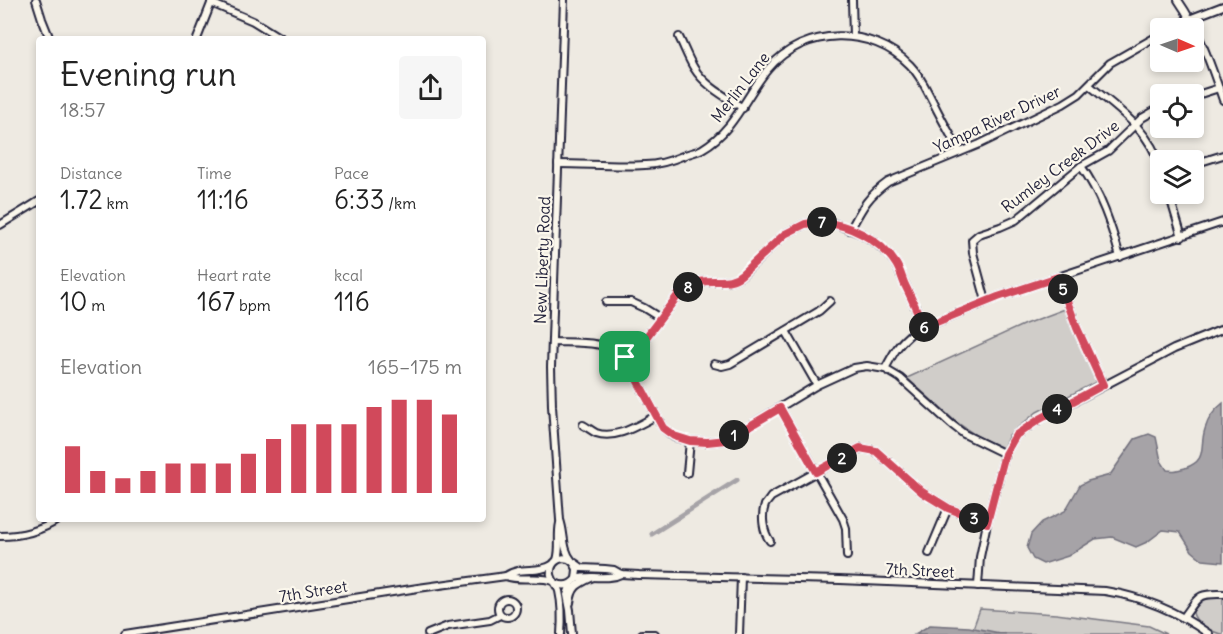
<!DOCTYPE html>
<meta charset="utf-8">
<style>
:root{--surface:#fff;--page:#f6f6f6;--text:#222;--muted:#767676;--accent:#d1495b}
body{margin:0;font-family:Delius,sans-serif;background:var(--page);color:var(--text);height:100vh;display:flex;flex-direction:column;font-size:22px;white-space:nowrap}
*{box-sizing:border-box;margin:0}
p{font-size:20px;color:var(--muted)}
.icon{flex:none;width:33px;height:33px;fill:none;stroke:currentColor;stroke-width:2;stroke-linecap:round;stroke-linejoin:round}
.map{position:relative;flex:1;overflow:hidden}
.panel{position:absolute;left:36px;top:36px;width:450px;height:486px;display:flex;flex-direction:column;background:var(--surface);border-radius:6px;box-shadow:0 3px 9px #0003}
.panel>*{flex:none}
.needle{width:39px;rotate:92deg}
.buttons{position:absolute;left:1150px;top:18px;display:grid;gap:12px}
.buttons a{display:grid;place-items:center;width:54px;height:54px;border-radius:6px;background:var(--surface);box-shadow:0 3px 9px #0003;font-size:30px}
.pin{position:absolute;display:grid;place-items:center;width:51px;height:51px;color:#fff;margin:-26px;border-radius:12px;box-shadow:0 3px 9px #0006}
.km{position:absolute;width:30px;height:30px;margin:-15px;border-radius:50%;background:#222;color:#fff;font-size:16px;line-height:30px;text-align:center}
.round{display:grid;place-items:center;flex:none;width:63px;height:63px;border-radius:6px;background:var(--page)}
.head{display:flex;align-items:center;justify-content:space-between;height:102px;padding:0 24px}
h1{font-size:33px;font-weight:600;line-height:45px}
.stats{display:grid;grid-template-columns:repeat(3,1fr);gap:9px;height:102px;padding:6px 24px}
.stats div{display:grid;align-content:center}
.stats b{font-size:26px;font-weight:600}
.stats small{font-size:16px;font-weight:400}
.stats p{font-size:16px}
.chart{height:168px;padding:12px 24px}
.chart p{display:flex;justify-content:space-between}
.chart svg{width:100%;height:108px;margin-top:6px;stroke:var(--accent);stroke-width:6}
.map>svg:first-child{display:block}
.green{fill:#d0cdc9;stroke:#797882;stroke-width:1.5}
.water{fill:#a6a3a7;stroke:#716f7c;stroke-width:1.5}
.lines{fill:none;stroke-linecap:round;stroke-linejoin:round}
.canal{stroke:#a6a3a7;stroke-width:5}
.minor-casing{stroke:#22223b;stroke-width:10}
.minor{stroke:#fbf7ec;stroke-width:6}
.route-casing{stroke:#fff;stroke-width:12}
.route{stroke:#d1495b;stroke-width:8}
.labels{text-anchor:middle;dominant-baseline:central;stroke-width:4.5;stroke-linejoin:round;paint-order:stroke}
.street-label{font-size:16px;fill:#22223b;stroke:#fbf7ec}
</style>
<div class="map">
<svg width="1223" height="634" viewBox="0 0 1223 634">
<rect width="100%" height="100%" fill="#eeeae2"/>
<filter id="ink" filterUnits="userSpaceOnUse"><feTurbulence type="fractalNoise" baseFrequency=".0167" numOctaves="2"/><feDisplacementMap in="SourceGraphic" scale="12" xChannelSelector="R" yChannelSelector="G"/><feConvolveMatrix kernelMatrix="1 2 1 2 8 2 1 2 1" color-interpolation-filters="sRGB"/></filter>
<g filter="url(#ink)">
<g class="green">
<path d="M1065,309L1096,377V382L1037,412L1009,435L1003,448L977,436L955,421L907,378L1025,324Z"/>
<path d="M1209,596L1223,597V634C1215,634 1193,622 1193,612C1193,609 1196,606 1197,604C1201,599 1203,597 1209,596Z"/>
<path d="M980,609L1056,614L1149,626L1166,634H971Z"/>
</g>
<g class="water">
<path d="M1223,403V562L1203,560L1192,551L1180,532L1163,530L1147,542L1136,547L1112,537L1095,539L1068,556L1043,564L1033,559L1027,548L1031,534L1042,522L1065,511L1080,485L1088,481L1110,475L1135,439L1149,434L1156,437L1161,461L1167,470C1175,471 1178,470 1185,468C1208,460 1199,448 1205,429C1208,418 1214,410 1223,403Z"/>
<path d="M930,625L969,627L1005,634H915Z"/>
</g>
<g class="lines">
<path class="canal" d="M652,534L737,480"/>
<g class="minor-casing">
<g id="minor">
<path d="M36,0L42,19L50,39"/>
<path d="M564,0L551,367L552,406L560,520C565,534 562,549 572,561"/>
<path d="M852,0L853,36"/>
<path d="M1178,0C1199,30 1211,65 1223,100"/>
<path d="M211,3L253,21L282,39"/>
<path d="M1172,28L1189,19L1223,6"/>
<path d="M679,37C684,47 688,58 694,68C705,86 726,97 743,108"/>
<path d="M197,39L212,1"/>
<path d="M1089,85C1119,110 1149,129 1161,168"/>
<path d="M1194,96L1219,88"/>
<path d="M558,164C587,164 617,167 645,165C658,165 673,160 685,155C690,153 697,152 702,149C736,129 745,96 768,69C804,26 872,26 910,65C921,76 927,91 934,104C942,120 951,136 960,152"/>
<path d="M1194,164L1223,155"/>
<path d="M1081,166C1101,194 1111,225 1120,257"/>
<path d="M1169,194L1182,237"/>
<path d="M0,225L39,201"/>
<path d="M850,230C862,208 867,197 888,182L980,144L1063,104L1079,94L1110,63L1161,34"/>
<path d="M1058,277L1077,328L1103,385"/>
<path d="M986,301L973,253L972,240L979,234L1000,227L1016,220L1081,166L1108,151L1142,118L1161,107"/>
<path d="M606,302H631L644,308L660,318"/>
<path d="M786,331L817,385"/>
<path d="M552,342C579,343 604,340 625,357L663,428L674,437L690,441L707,442L726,440L817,385L854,368L867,366L885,369L900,378L951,424L964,434L1005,454"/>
<path d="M625,357L647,336L679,294C685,289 692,284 700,282C715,279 730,285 743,274L785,234L805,224L820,222L833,223L862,234L876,243L888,254L896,264L924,327"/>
<path d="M714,364L722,366L730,364L819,311L830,301"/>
<path d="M885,369C894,352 898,344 913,332L998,297L1223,222"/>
<path d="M780,408L843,519L846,528L847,556"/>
<path d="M583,425C587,427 592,431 596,433C616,440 638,425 656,416"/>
<path d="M687,473L690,441"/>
<path d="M0,536C22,536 41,531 59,519"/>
<path d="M770,541C763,532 761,516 765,505C767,502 769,500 771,497L860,448L876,451L922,492L948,508L987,523"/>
<path d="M929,553L948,508"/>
<path d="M557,560C561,548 557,536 560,523"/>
<path d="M575,563L582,568L605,569L614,570L621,574L639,575L840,580L1105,591C1143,597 1178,612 1209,634"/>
<path d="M506,576C519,566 538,574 552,565"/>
<path d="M576,579C591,574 607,581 621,574"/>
<path d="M556,583C563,587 570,586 576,579L577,569C575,565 574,561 568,559C560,556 552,562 551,570C549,578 557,584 559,591C562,604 562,621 561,634"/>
<path d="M571,584L567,595L570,610L572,634"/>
<path d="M978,586L980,557L987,523L1005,454L1016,435L1040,419L1174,349L1223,329"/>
<circle cx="507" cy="608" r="9"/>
<path d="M570,603C572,586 578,584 593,577"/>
<path d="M1183,618C1199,597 1196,593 1223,594"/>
<path d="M125,634L418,588L506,576C521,582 538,575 553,581"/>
<path d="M428,634L448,626L490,620L500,615"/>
<path d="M642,634H655"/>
<path d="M739,634L741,577"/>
</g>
</g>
<use href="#minor" class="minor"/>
</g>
</g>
<g class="lines" filter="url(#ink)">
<g class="route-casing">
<path id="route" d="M820,222C849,224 880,239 896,264C900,270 902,278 905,285C912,299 918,313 924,327L998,297L1058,277L1077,328L1103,385L1040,419L1016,435L1005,454L987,523L948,508L922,492L876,451L860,448L816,472L780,408L726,440L707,442L690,441L674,436L663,428L625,357L647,336L679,294C685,289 692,284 700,282C715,279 730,285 742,274L785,234L805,224Z"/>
</g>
<use href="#route" class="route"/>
</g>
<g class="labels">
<g class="street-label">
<text transform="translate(740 87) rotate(-52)">Merlin Lane</text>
<text transform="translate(997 119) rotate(-25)">Yampa River Driver</text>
<text transform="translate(1060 166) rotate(-37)">Rumley Creek Drive</text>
<text transform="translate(542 260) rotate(-88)">New Liberty Road</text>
<text transform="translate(920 570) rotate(3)">7th Street</text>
<text transform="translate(313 591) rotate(-9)">7th Street</text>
</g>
</g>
</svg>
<div class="buttons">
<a><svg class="needle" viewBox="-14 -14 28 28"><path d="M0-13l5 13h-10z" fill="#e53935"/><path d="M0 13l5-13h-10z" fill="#767676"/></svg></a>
<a><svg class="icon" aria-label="locate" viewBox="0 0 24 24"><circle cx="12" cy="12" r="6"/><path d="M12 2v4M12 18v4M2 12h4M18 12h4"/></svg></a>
<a><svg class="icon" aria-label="layers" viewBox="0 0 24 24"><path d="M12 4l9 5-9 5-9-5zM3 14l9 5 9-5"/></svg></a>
</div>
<div class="pin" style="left:625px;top:357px;background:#1e9e55"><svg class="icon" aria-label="arrive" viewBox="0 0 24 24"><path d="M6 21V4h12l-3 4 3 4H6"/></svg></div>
<b class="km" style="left:734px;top:435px">1</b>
<b class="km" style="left:842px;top:458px">2</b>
<b class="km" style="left:974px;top:518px">3</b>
<b class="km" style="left:1057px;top:409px">4</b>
<b class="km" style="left:1063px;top:289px">5</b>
<b class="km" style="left:924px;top:327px">6</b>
<b class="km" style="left:822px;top:222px">7</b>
<b class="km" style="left:688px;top:287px">8</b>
<section class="panel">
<div class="head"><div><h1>Evening run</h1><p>18:57</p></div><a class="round"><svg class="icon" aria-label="share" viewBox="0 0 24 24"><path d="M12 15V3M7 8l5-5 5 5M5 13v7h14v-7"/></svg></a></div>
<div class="stats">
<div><p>Distance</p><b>1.72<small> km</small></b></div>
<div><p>Time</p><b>11:16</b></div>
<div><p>Pace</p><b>6:33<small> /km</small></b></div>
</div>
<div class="stats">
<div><p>Elevation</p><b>10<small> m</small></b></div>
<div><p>Heart rate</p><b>167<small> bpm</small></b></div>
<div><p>kcal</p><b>116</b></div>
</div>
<div class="chart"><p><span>Elevation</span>165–175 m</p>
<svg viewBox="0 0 160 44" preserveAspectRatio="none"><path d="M5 44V25M15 44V35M25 44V38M35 44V35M45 44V32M55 44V32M65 44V32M75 44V28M85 44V22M95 44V16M105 44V16M115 44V16M125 44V9M135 44V6M145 44V6M155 44V12"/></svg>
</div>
</section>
</div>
